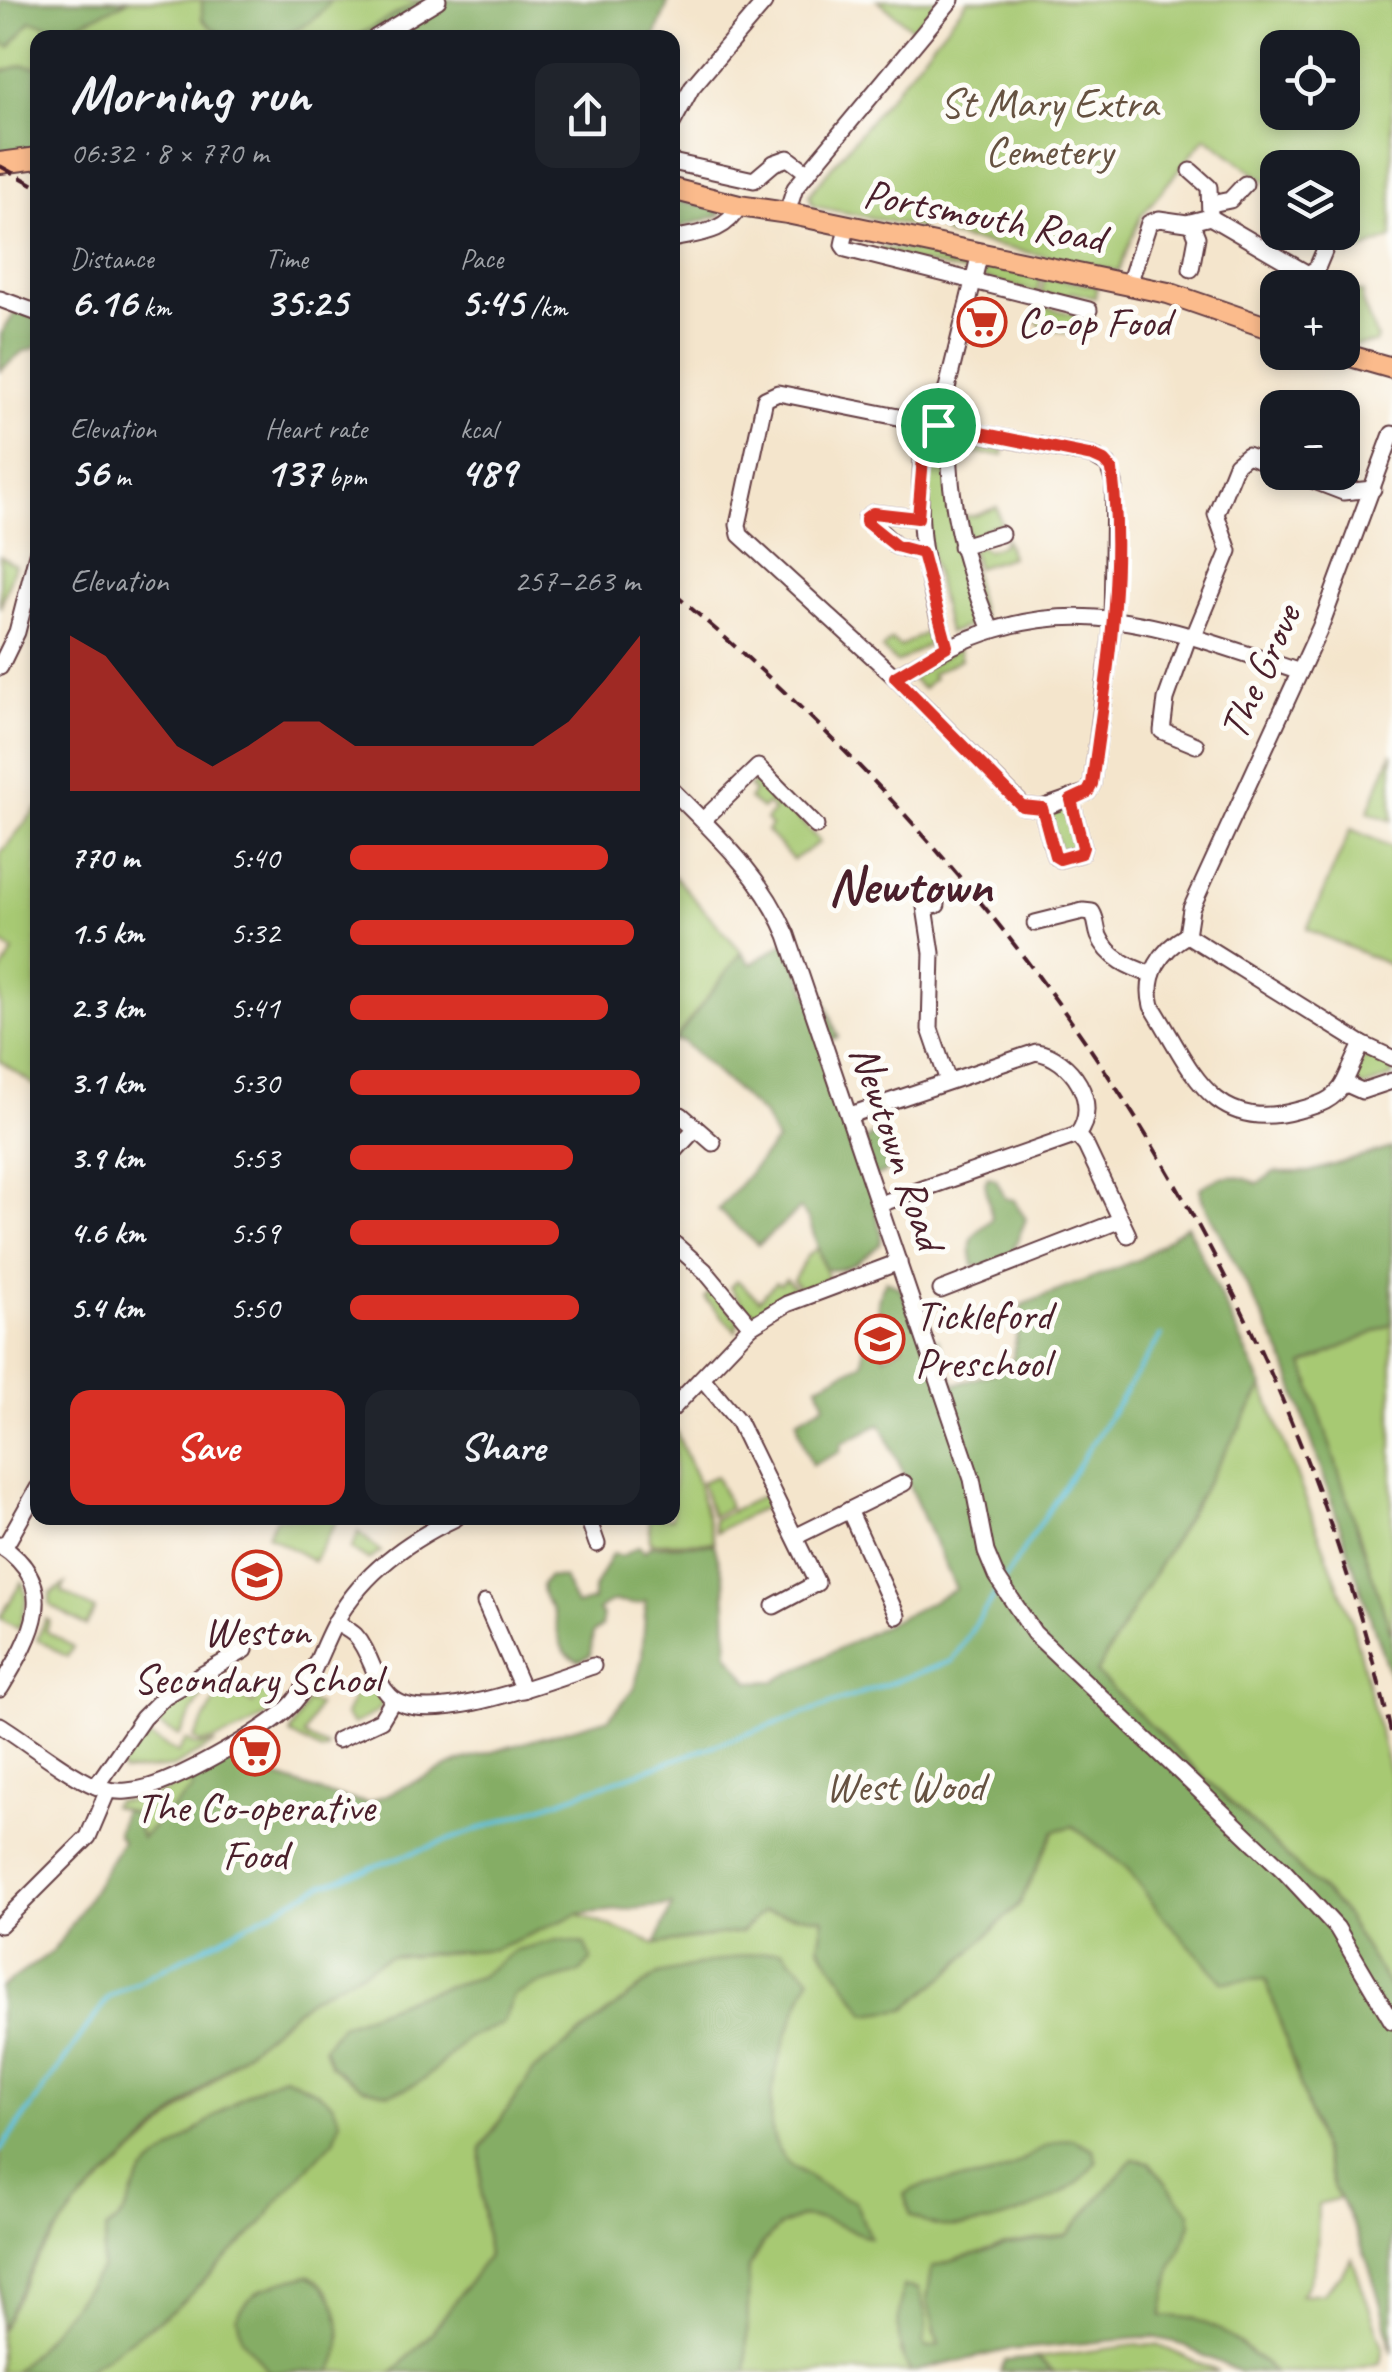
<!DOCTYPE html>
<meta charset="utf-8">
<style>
:root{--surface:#171b24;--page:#20242c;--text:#f1f3f6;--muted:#9ea1a6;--accent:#d93025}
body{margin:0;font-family:Caveat,sans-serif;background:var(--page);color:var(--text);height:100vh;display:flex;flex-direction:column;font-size:38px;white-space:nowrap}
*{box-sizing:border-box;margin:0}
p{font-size:32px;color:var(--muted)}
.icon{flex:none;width:55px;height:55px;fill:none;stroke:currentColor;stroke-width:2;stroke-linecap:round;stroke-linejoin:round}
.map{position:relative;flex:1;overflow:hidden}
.side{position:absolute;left:30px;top:30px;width:650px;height:1495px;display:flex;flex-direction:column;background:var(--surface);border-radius:20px;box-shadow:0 5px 15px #0003}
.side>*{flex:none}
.tools{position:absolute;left:1260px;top:30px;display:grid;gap:20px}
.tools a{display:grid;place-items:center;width:100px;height:100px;border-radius:20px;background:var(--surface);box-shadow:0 5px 15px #0003;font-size:50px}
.pin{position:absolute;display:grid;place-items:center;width:85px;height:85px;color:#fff;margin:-42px;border:5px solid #fff;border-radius:50%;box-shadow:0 2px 10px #0007}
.round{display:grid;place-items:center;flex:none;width:105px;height:105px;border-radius:20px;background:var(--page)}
.head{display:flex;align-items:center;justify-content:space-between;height:170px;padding:0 40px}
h1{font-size:55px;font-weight:600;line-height:75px}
.stats{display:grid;grid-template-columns:repeat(3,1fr);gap:15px;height:170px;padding:10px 40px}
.stats div{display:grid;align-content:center}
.stats b{font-size:42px;font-weight:600}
.stats small{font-size:28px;font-weight:400}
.stats p{font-size:28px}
.chart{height:280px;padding:20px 40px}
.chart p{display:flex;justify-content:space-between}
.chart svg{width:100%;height:180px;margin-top:10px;fill:var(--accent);opacity:.7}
.primary-button{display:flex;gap:20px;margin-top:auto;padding:20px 40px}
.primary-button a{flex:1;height:115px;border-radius:20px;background:var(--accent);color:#fff;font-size:40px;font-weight:600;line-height:115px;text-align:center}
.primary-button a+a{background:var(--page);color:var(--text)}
ul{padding:0 40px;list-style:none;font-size:32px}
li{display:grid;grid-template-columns:160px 120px 1fr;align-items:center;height:75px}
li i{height:25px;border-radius:12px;background:var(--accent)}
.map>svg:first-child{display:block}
.green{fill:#a7c973;stroke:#78744f;stroke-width:2.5;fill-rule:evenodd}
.forest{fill:#85ad65;stroke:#686648;stroke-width:2.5}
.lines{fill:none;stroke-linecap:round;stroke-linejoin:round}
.stream{stroke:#61c1df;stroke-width:4}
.minor-casing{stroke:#643d43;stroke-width:19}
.major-casing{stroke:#643d43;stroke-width:24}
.minor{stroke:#fff;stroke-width:15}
.major{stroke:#fbbb8c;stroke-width:20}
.rail{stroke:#4a1f2b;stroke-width:4;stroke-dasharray:15 8;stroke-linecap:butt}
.route-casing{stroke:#fff;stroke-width:20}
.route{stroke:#d93025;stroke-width:12}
.labels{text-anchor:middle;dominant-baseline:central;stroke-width:10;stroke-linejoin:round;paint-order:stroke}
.park-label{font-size:42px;fill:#665241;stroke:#fdfcf7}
.street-label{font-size:42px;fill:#4a1f2b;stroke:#fdfcf7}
.poi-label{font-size:42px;fill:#4a1f2b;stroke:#fdfcf7;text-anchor:start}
.district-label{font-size:52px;font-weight:bold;fill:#4a1f2b;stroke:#fdfcf7}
</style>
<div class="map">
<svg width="1392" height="2372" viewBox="0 0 1392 2372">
<rect width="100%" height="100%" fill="#fdfcf7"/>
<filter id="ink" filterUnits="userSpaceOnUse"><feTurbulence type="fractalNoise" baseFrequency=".01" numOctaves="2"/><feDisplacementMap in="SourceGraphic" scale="20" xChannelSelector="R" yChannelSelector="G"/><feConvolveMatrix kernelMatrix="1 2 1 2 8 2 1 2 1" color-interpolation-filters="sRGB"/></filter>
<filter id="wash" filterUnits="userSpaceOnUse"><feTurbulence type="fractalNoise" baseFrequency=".0048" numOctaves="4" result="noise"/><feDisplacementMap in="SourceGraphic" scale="40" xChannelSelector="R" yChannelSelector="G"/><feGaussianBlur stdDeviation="2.25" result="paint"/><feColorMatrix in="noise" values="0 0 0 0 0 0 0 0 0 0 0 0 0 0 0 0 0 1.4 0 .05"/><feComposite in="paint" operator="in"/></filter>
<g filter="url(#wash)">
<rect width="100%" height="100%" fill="#f4e5cc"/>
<g class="green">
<path d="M0,0H428L361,37L38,38L37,149L0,155Z"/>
<path d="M877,0H938L913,29Z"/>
<path d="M968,0H1392V238L1360,251L1334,233L1342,232V168H1278L1277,190L1206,137L1141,216L1118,271L948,236L930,221L920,228L813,206L809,195ZM1278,48H1342V112H1278Z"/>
<path d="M881,248L918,251L966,261L970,263L969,270L966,273L880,253Z"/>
<path d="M985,265L1041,276L1037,293L983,278Z"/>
<path d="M1045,277L1097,286L1095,298L1071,292L1068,298L1041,294Z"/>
<path d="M1353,289L1363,293L1362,302L1377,338L1375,343L1355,345L1343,341V314Z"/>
<path d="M1041,306L1090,318L1086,338L1041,326L1037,321Z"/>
<path d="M932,430L943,433L983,621L948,633L922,512Z"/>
<path d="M959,439L1004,449L1003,455L958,453Z"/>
<path d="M997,507L1002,527C988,521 981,535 969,539L964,516H975Z"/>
<path d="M1005,538L1011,557L977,568L971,549L979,546L987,550L1002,545Z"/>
<path d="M0,556L15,565L0,608Z"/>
<path d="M932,629L935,640L897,663L882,649L891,640L900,647Z"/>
<path d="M958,648L961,659L931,674L934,678L923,689L910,678Z"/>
<path d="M1392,753V821L1368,812Z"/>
<path d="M760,777L820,842L793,860L767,831L771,826L766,820L774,811L767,804L762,809L749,799L754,792L749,787Z"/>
<path d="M37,808V1087L0,1061V975L13,952L0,942V854Z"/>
<path d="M1068,808L1078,846L1074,851H1060L1049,813Z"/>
<path d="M1351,829L1392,847V966L1307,929Z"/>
<path d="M673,875L742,952L673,1042H672Z"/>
<path d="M1368,1054L1392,1063V1077L1364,1087L1355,1084L1353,1074Z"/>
<path d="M817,1248L828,1279L801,1289L793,1280L807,1256Z"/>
<path d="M786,1279L798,1291L756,1314L745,1307L730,1287L737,1280L759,1300L776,1282L780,1284Z"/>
<path d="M711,1291L738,1320L736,1331L705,1298Z"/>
<path d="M1392,1324V1636L1304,1365Z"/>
<path d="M1263,1387L1351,1619L1392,1781V1991L1341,1909L1096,1673Z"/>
<path d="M675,1429L696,1478L714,1542L650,1543L649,1518H672Z"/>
<path d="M716,1476L730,1507L712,1516L701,1482Z"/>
<path d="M766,1494L771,1504L716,1532L713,1520Z"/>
<path d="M276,1518H338L314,1561L267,1535Z"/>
<path d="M359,1532L381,1552L368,1560L351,1549Z"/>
<path d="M22,1581L27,1598L19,1629L0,1618Z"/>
<path d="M65,1584L62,1592L95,1610L86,1626L50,1605V1594Z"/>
<path d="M46,1619L50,1621L46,1631L73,1647L67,1657L37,1639Z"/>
<path d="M366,1672L383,1703L377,1712L353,1724L345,1715Z"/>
<path d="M223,1687L253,1704L261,1690L279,1700C264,1724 226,1739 200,1743L194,1739Z"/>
<path d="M193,1688L203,1693L179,1736L150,1720L178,1695Z"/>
<path d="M307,1701L318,1705L304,1736L327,1747L326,1750L321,1751L290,1734Z"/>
<path d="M148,1736L178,1753L186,1740L197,1746L216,1743L173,1767L123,1772L120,1767L138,1740L144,1744Z"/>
<path d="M188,1780L194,1789L141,1838L133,1813L111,1806L116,1801C144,1803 163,1793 188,1780Z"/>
<path d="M1073,1826L1127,1868L1160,1913L1266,1979L1334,2189L1340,2198L1318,2204C1317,2235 1321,2270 1300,2295L1323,2293L1343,2273L1352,2258L1383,2347L1380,2363L1341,2372H1275L1243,2346L1193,2318L1161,2316L1172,2268L1182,2245L1133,2159L1067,2235L1005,2245L933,2267V2328L939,2345L927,2348L922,2342C930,2326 924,2305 918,2289L903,2287L900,2353L911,2372H746L749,2266L761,2246L780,2226L800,2217L823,2219L869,2237L855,2201C835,2196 825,2187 808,2176C802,2172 793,2168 788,2163C745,2117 791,2025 810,1977L658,1974L534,2070L481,2149V2190L488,2256L431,2334L393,2372H0V2330L38,2257L79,2203L256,2042L309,1999L388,1957L495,1949L578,1914L656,1944L741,1932L762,1911L825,1918L905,2009L950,1972L1020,1903L1054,1831Z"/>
<path d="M1136,2345H1158L1219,2372H1053L1036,2358Z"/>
</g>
<g class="forest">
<path d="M0,0H129L66,30L31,21L10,47L0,42Z"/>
<path d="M202,0H331C308,39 233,57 202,19Z"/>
<path d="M422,0H669L655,37L353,38Z"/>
<path d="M23,65L37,67V149L0,155V72Z"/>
<path d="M672,199L717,209L721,215L673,229Z"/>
<path d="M16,311L37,318V347L22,352L0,371L1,334Z"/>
<path d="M789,940L809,996L822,992L838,1037L825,1042L859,1149L871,1135L883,1139L888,1150L883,1153L888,1167L884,1173L869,1179L881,1233L880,1244C865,1257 846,1274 825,1269L809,1220L800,1209L758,1245L718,1210L776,1141L764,1116L682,1041H674L742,952L751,964Z"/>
<path d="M1392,1148V1324L1304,1365L1392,1636V1682L1284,1358L1202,1199L1200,1188C1222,1174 1235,1173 1258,1184L1274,1172H1309Z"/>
<path d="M988,1177L996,1179L1005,1198L1014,1200L1026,1219L1012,1253L985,1266L973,1265C967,1238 971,1237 992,1219L985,1183Z"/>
<path d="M1187,1225L1263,1387L1096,1673L1341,1909L1392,1991V2353C1382,2302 1362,2233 1334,2189L1266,1979L1223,1982L1160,1913L1127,1868L1073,1826L1054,1831L1020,1903L950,1972L905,2009L867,2014L819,1946L824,1918L763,1911L741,1932L656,1944L672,1905L578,1914L495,1949L388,1957L309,1999L208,2083L79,2203L38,2257L0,2330V1988L53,1951L74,1921L122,1841L117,1833L123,1810L133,1813L141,1838L193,1789L188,1780L235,1753L242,1765L323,1793L368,1803L461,1761L609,1718L634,1689L642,1658L646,1601C627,1611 616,1591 598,1611L603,1615L601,1627L593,1633L590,1655L579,1661C556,1652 559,1633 554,1614C550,1601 542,1602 542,1585L548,1577L563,1578L576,1605L593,1600V1590L612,1554L622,1556L639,1546L644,1552L650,1546L714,1544L725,1582L728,1653L749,1682L775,1681L956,1589L881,1424L842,1443L840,1452L812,1465C806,1450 800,1437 797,1420L825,1404L818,1385L863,1363L864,1343L876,1338L884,1356L903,1347L892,1323H885C874,1306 877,1297 886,1280L900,1288L927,1343L938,1339L955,1385L1011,1367L1022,1305L1140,1259Z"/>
<path d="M558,1940L585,1944L592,1959L579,1973L536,1985L514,1996L502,2024L467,2038L425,2079L405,2089L389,2093L364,2088L346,2077L330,2065L324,2047L341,2025L411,1997L479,1977L516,1950Z"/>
<path d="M782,1950L810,1977C792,2024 745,2117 788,2163C793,2168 802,2172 808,2176C825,2187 835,2196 855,2201L870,2238L823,2219L800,2217L780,2226L761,2246L749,2266L746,2372H393L431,2334L488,2256L481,2190V2149L534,2070L658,1974L750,1954Z"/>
<path d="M284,2076L318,2092L333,2104L340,2120L335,2139L276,2203L264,2222L175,2309L83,2372H13L33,2353L101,2270L106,2230C137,2209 127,2193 144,2173C154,2162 169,2153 180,2144C214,2117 244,2090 284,2076Z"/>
<path d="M1072,2139L1093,2149L1097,2162C1070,2201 989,2231 941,2227C931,2226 920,2220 911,2216L904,2194C940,2173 968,2187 1002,2172C1027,2161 1044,2140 1072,2139Z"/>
<path d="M1133,2159L1149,2162L1190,2212L1191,2224L1172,2268L1162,2316L1193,2318L1222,2331L1275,2372H1240L1174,2342L1153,2337L1008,2350L911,2372C893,2343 898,2319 903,2286L918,2289C924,2305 930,2326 923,2342L927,2348L939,2345L927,2300L932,2267L1005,2245L1067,2235Z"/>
<path d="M308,2275C341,2288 349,2345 331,2372H270L242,2339L237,2316C258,2282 272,2286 308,2275Z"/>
<path d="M1036,2358L1053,2372H1000L1005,2361Z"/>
</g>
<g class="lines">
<g class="stream">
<path d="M1004,1580L1161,1336"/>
<path d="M0,2151L109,1997L322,1885L952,1661L999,1588"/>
</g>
</g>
</g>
<g filter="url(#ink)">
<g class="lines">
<g class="minor-casing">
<g id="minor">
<path d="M375,38L438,0"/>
<path d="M672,124L692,87L764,3"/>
<path d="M672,162L754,180L774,163L788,158L808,173"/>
<path d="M1211,204L1230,200L1245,184"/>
<path d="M787,213L795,188L951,0"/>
<path d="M1210,217L1308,274L1317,268L1327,244"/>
<path d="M1191,222L1197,237L1191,269"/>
<path d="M847,227L843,245L846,249L1089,310"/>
<path d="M672,239C700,233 726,233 739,206"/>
<path d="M1129,284L1149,223L1159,219L1187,223L1210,217L1209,187L1191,171"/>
<path d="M0,299L38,313"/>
<path d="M778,393L1093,456L1108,465L1114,483L1112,630L1092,784L1088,792L1042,808L1023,806L895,677L740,535L738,525L765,399Z"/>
<path d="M926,423C914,515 920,558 947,646"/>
<path d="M938,425L980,253"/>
<path d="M950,428C946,499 964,565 991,630"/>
<path d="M1291,472L1343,492L1373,489"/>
<path d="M918,518L873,513L866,518L896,546L922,553"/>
<path d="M961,546L1001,534"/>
<path d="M1189,635L1166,699L1162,731L1196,745"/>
<path d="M1194,636L1229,551L1216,514L1236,464L1247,455L1278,467"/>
<path d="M0,667L17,632L38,550"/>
<path d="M895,677C1051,580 1139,618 1300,672"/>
<path d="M672,790C717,835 762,876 787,935L972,1479L986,1552L996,1576L1034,1633L1285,1872L1337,1928L1392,2021"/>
<path d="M1042,808L1055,856L1060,859L1081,853L1083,847L1071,800"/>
<path d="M703,820L758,767L816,826"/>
<path d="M937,905L925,907L932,953L930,1029L948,1081"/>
<path d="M1035,923L1083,911L1092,912C1097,920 1096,928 1099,936C1109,959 1130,967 1152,975"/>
<path d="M1187,935L1191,909L1320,628L1392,434"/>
<path d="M1187,935C1161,950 1144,975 1152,1006C1191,1068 1211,1135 1299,1110C1318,1105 1334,1101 1344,1083L1362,1091L1392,1081"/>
<path d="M1187,935L1362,1044"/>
<path d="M1344,1083L1362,1044L1392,1058"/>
<path d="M681,1115L713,1143"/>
<path d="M850,1115L1036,1052C1071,1057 1102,1104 1077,1135L880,1204"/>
<path d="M1077,1135L1086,1146L1128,1235"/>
<path d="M672,1154L696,1128"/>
<path d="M672,1242L705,1271L751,1326"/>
<path d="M941,1290L1121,1220"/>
<path d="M702,1378L738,1421L817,1583L774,1606"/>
<path d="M672,1409L751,1326L787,1304L899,1262"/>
<path d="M849,1510L897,1616"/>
<path d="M588,1518L597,1544"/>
<path d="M795,1537L904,1483"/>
<path d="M0,1545C63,1587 31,1637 0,1689"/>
<path d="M4,1548L38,1488"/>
<path d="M485,1603L523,1690"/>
<path d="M335,1622C341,1626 350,1630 355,1635C371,1652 373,1679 390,1696C424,1731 552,1679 593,1666"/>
<path d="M0,1725C28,1742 75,1781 104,1789C118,1793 136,1791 149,1787C183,1777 272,1728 294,1702C311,1682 321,1650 333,1627C359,1576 405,1542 456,1518"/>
<path d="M338,1740L381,1720L393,1700"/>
<path d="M96,1786L143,1718L165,1696L245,1650"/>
<path d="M0,1925L88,1837L108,1790"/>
</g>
</g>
<g class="major-casing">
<g id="major">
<path d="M0,163L38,158"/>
<path d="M672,189L739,206L787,213L1168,293L1278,331"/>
<path d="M1336,352L1392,368"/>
</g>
</g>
<use href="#minor" class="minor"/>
<use href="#major" class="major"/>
<g class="rail">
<path d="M0,166L38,187"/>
<path d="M672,592C1034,895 1283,1274 1392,1736"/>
</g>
</g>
</g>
<g class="lines" filter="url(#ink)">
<g class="route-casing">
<path id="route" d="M926,422L1093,456L1104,461L1112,470C1125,574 1106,681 1092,784L1088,792L1071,800L1083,847L1081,853L1060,859L1055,856L1042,808L1022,806L895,677L947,646L922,553L896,546L866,522V518L873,513L918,518Z"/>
</g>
<use href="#route" class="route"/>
</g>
<defs>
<g id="supermarket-ring" transform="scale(2.5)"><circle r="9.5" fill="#fdfcf7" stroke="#c8321e" stroke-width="1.5"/><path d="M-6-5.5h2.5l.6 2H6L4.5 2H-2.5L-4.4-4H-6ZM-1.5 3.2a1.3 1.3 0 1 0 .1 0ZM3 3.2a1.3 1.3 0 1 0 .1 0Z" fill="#c8321e"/></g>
<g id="school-ring" transform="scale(2.5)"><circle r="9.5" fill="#fdfcf7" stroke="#c8321e" stroke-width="1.5"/><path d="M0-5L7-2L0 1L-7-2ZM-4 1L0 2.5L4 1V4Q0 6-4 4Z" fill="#c8321e"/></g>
</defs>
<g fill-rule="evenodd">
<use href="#supermarket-ring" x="982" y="322"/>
<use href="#school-ring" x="880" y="1339"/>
<use href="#school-ring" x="257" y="1575"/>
<use href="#supermarket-ring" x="255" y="1751"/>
</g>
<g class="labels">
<g class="park-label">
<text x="1049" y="103">St Mary Extra<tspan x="1049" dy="48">Cemetery</tspan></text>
<text x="905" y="1786">West Wood</text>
</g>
<g class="street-label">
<text transform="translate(984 216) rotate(11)">Portsmouth Road</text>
<text transform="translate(1260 672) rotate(-66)">The Grove</text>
<text transform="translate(897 1147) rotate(71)">Newtown Road</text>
</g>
<g class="poi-label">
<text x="1017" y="322">Co-op Food</text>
<text x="915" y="1315">Tickleford<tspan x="915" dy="48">Preschool</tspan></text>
<text x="257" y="1631" text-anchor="middle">Weston<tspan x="257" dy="48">Secondary School</tspan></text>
<text x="255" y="1807" text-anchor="middle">The Co-operative<tspan x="255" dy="48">Food</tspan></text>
</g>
<g class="district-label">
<text x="910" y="886">Newtown</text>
</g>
</g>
</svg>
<div class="tools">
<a><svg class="icon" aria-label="locate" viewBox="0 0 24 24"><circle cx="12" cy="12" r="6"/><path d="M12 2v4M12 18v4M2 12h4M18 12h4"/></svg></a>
<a><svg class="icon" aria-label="layers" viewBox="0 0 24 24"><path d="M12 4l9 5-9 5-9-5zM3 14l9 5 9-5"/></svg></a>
<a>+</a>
<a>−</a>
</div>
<div class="pin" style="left:938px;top:425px;background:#1e9e55"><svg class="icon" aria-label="arrive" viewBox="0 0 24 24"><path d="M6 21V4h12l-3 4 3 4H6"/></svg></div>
<section class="side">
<div class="head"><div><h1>Morning run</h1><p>06:32 · 8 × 770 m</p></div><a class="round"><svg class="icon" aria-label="share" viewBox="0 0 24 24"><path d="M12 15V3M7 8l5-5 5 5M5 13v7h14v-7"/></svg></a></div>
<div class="stats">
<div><p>Distance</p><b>6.16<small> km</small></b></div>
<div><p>Time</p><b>35:25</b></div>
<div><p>Pace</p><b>5:45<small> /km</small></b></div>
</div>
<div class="stats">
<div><p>Elevation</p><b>56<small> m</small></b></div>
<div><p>Heart rate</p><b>137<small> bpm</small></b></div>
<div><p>kcal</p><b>489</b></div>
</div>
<div class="chart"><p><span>Elevation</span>257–263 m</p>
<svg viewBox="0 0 160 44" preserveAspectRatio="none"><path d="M0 44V6L10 11L20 22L30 33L40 38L50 33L60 27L70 27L80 33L90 33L100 33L110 33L120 33L130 33L140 27L150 17L160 6V44z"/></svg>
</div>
<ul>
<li><b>770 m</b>5:40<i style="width:89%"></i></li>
<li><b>1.5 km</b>5:32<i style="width:98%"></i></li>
<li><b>2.3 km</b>5:41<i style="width:89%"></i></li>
<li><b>3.1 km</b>5:30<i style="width:100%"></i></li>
<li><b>3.9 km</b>5:53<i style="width:77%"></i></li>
<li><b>4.6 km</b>5:59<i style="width:72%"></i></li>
<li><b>5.4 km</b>5:50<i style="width:79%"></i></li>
</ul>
<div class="primary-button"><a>Save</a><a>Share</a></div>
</section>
</div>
